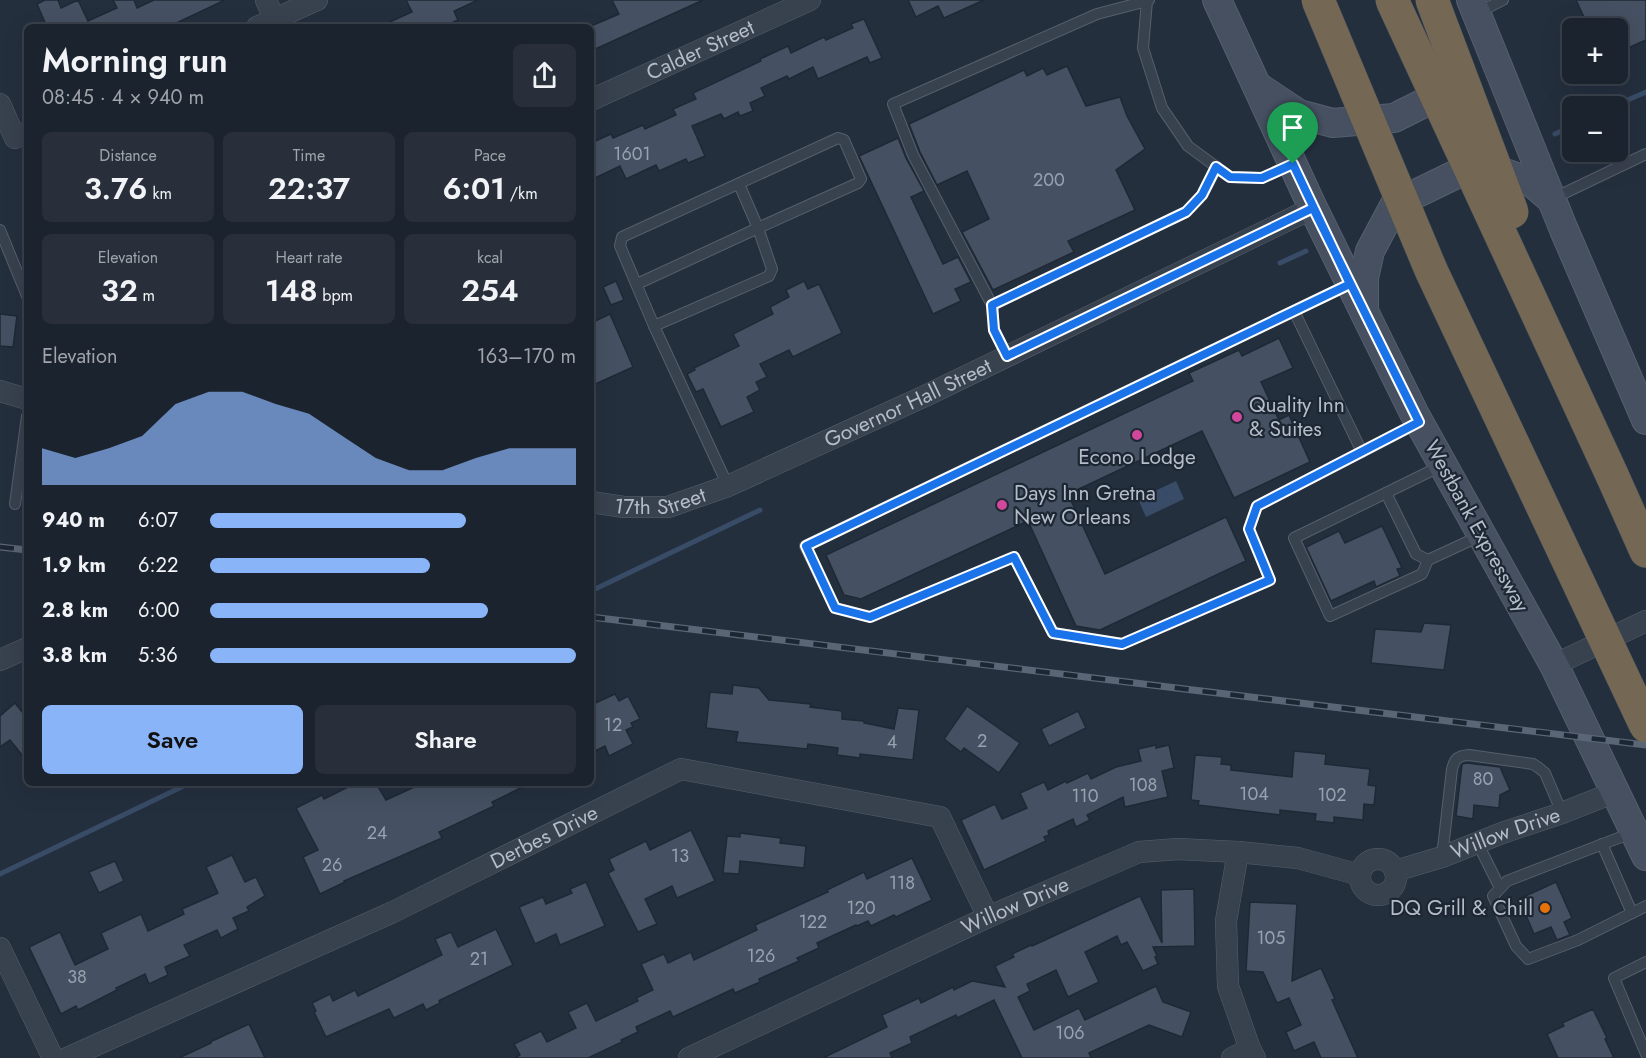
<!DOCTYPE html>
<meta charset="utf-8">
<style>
:root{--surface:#1b232e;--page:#282f3a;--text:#f1f3f6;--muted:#a0a4aa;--line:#39404a;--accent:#8ab4f8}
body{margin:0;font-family:Jost,sans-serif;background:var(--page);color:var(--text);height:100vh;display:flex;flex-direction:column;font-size:22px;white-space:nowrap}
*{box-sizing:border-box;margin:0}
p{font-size:20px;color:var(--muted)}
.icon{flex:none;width:33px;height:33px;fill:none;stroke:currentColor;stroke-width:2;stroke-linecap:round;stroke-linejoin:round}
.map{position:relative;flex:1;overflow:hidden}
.side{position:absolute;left:24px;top:24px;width:570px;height:762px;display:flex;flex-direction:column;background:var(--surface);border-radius:9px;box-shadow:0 6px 24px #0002,0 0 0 2px var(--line)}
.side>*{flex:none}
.tools{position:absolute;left:1562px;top:18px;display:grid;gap:12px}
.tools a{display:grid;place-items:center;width:66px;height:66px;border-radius:9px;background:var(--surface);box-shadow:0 6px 24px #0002,0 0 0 2px var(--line);font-size:30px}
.pin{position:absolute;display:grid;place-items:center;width:51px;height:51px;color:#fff;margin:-62px -26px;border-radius:50% 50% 50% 0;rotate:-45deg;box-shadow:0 0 6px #0007}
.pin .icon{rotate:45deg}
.round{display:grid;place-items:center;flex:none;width:63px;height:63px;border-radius:9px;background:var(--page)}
.head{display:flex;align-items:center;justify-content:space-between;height:102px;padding:0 18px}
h1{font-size:33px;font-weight:600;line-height:45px}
.stats{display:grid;grid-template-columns:repeat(3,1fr);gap:9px;height:102px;padding:6px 18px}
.stats div{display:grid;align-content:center;border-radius:9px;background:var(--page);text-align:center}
.stats b{font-size:30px;font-weight:600}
.stats small{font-size:16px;font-weight:400}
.stats p{font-size:16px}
.chart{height:168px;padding:12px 18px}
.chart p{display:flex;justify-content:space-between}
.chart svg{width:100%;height:108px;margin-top:6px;fill:var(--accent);opacity:.7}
.button{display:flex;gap:12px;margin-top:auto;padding:12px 18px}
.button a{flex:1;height:69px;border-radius:9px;background:var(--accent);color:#111;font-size:24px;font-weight:600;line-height:69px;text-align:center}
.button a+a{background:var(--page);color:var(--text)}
ul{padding:0 18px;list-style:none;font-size:20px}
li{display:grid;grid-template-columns:96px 72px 1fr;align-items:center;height:45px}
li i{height:15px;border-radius:8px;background:var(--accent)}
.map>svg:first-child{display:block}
.water{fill:#394c67}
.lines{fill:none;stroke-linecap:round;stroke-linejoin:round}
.stream{stroke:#394c67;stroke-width:5}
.building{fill:#455162;stroke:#1f2835;stroke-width:1.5}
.lane-casing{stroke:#565f6c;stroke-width:12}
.street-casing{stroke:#565f6c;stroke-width:22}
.secondary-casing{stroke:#565f6c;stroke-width:30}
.highway-casing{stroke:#434c59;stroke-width:34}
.lane{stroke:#38414e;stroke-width:10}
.street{stroke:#38414e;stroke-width:21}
.secondary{stroke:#465061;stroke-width:28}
.highway{stroke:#746855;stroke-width:33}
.rail-casing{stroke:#5a6575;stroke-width:7}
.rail{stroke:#1d2633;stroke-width:4.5;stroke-dasharray:14;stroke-linecap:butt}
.highway-bridge-casing{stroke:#434c59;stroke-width:34;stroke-linecap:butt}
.highway-bridge{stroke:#746855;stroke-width:33}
.route-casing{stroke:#fff;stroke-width:12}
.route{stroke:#1a73e8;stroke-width:8}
.hotel-dot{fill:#d1479c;stroke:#1d2633;stroke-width:2}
.food-dot{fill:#e8710a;stroke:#1d2633;stroke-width:2}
.labels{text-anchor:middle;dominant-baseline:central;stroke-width:4.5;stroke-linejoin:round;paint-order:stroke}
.number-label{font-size:18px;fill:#98a1af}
.street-label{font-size:21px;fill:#b4bcc9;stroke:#1d2633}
.poi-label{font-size:21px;fill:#b4bcc9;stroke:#1d2633;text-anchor:start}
</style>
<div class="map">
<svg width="1646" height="1058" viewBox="0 0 1646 1058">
<rect width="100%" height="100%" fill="#242f3e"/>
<path class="water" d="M1176,481L1184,499L1146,517L1138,499Z"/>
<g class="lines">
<g class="stream">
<path d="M1614,106L1646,92"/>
<path d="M1555,134L1572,126"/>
<path d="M1280,263L1306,251"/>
<path d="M591,591L760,510"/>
<path d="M0,874L190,783"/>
</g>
</g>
<g class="building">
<path d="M45,0H58L61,8L78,0L88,21L117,8L113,0H134L137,8L154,0H225L168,27H47L37,4Z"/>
<path d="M406,0H478L454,11L458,20L442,27H379L412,12Z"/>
<path d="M612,0H703L591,51V26L619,14Z"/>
<path d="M908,0H984L944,18L938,6L916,17Z"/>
<path d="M1576,0H1646V40L1617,53V28H1589Z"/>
<path d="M864,19L882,58L870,63L867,57L818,79L813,67L789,79L787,76L761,88L765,96L750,103L753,111L740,116L738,112L724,119L721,114L692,126L705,156L688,163L686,159L659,171L656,165L626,179L620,166L591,180V143L611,134L613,138L643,125L645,129L676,115L673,109L696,99L693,93L761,61L760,59L788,46L791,53L824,37L826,40L853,28L851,24Z"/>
<path d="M1067,66L1086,106L1120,97L1127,116L1145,149L1116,170L1135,210L1068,241L1074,252L993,290L962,232L989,219L967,171L937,185L920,152L909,124L1024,70L1027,76L1043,68L1047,75Z"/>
<path d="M898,138L906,158L924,191L911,197L943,264L958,257L971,282L955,289L961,301L933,314L859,156Z"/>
<path d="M616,281L624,300L611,305L603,287Z"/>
<path d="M804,281L808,289L819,284L842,333L793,357L789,350L760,364L767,377L756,382L760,390L747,397L754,412L721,427L703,389L696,392L687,374L695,370L694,368L739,346L733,334L773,314L770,307L789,297L786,290Z"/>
<path d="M0,314L17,316L13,347L0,346Z"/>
<path d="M610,314L633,367L591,386V323Z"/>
<path d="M1279,338L1293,368L1261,382L1279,420L1289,415L1310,462L1234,498L1202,431L1068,494L1105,574L1226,517L1246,561L1100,630L1076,626L1028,521L861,599L844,595L826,555L1193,381L1189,373L1239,350L1242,356Z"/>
<path d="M1382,526L1402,568L1397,569L1400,576L1376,587L1374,581L1331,601L1306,547L1339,531L1345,543Z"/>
<path d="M1424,623L1451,625L1444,670L1371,663L1375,629L1421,632Z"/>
<path d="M733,685L759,688L769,700L811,704L810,707L842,711V719L864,721V723L894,729L898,708L919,710L913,760L860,754V758L837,755L838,748L808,744L807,749L736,742L738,732L706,728L710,692L732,694Z"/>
<path d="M615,694L619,701L628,696L640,719L631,723L633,727L626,730L633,744L609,756L605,746L591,753V705Z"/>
<path d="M15,703L27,718V761L10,740L0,747V716Z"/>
<path d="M967,706L1020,743L999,773L964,748L961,752L944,739Z"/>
<path d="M1078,711L1086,728L1049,746L1041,729Z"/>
<path d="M1156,745V748L1169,745L1174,768L1162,771L1168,797L1125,807L1123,797L1087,815L1090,820L1076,827L1073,819L1048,831L1049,835L1044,837L1046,841L984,870L961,820L995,804L1002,819L1027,808L1020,793L1044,782L1048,790L1066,781L1067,783L1088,773L1091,779L1116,767L1141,761L1138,749Z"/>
<path d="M1294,751L1326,754L1325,764L1370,769L1368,785L1376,786L1374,805L1364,804L1363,820L1334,817V823L1315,821L1316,814L1280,810V815L1198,805L1199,801L1191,800L1195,755L1222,757L1221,764L1231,765V770L1292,777Z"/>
<path d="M1467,763L1500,767L1510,790L1500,795L1499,808L1474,805L1473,819L1456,816L1462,764Z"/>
<path d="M356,783H376L386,800L423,783H531L492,802L494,806L439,832L442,838L344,881L345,882L320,894L303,857L318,850L296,808L322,795L324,799Z"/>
<path d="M691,830L715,881L677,898L672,886L645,899L657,924L638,932L608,873L614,870L609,859L646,841L650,850Z"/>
<path d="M740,833L781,838L780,843L806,846L804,868L740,861L739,874L723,873L727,836L740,837Z"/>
<path d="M232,855L245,882L256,877L265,896L247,907L249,911L233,918L238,929L221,938L217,930L184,945L190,956L165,967L168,975L149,984L145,974L116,988L117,990L78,1010L76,1006L61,1014L29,947L60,932L75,965L108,949L101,933L141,914L148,931L184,914L182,909L218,893L206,867Z"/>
<path d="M912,858L932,900L896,917L894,915L871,926L868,921L857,926L856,925L817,943L819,948L797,958L799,961L759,979L760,982L735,993L733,989L673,1017L670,1011L636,1027L638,1032L621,1040L622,1042L588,1058H515L520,1055L514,1044L541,1031L547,1042L576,1028L568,1012L587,1003L596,1021L638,1001L636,998L653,990L641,964L664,954L668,963L691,952L694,960L757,930L755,925L828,892L827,890L864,872L867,879Z"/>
<path d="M115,861L124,881L99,893L89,872Z"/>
<path d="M586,882L605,926L560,945L556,934L535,944L519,907L543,897L546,904L572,893L570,889Z"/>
<path d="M1556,882L1572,918L1564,922L1570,935L1557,940L1551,927L1534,934L1519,899Z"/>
<path d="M1194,889L1195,946L1153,947L1157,956L1155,957L1158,964L1143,971L1127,942L1121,945L1117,936L1085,952L1099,982L1068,997L1056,970L1027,984L1030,991L1018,997L1034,1030L1079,1008L1085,1020L1156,986L1163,1002L1191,1012L1182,1037L1149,1025L1089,1053L1091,1058H1022L994,1000L957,1018L956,1015L910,1037L912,1043L890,1053L892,1058H823L887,1027L882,1015L919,998L921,1003L953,987L954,990L972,981L1005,987L995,966L1014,957L1012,954L1031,945L1032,946L1140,896L1162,943L1161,890Z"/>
<path d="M1250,902L1297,904L1292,981L1321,968L1335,999L1332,1000L1358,1058H1321L1314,1042L1294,1051L1286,1032L1301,1025L1289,998L1277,1003L1263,972L1246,971Z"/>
<path d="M496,929L513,965L440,1000L439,1001L440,1003L426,1010L423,1004L394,1018L389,1009L326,1037L314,1012L316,1011L312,1003L330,994L333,1001L355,990L358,996L442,955L435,939L451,932L458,947Z"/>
<path d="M1593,1009L1607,1038L1605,1039L1614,1058H1558L1547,1034L1564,1026L1562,1023Z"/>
<path d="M249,1024L265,1058H179L211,1043L210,1042Z"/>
</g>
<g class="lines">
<g class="lane-casing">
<g id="lane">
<path d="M1149,0L1147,1L1143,48L1162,108L1188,146L1230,177L1262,178L1292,164"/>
<path d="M1477,13L1503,0"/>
<path d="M1552,199L1646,154"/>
<path d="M0,230L27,296"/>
<path d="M637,284L758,228L772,269L769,276L654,326"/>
<path d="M1350,284L805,546L835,608L870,617L1014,557L1053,633L1122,644L1270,580L1249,529L1257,506L1418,423"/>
<path d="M992,305L913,155L893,104L1097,14L1147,1"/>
<path d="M1294,311L1362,452"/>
<path d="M1007,356L994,330L992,305L1186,212L1202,195L1217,167"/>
<path d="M1443,465L1294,538L1330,616L1422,574L1428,560L1480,536"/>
<path d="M728,486L654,326L620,246L622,237L838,138L844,140L861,179L858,183L758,228L739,184"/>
<path d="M1386,493L1416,554L1428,560"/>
<path d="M15,504L27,416"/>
<path d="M1634,832L1507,881L1493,896L1516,946L1528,959L1578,940L1646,906"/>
<path d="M1478,844L1500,888"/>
<path d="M1602,844L1632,913"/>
<path d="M1442,857L1452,769C1455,758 1458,756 1469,755L1533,764L1539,768L1545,773L1562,813"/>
<path d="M1646,962L1614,978L1646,1054"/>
</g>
</g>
<g class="street-casing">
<g id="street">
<path d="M266,0L278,27"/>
<path d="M257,27L317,0"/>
<path id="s1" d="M591,100L810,0"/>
<path d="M0,104L15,138L27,132"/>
<path d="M0,391L27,399"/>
<path id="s2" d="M591,502L624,507H668L728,486L925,396L1313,208"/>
<path d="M0,660L27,648"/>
<path d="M1554,665L1646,621"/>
<path d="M1238,852L1226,921L1228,986L1250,1049L1255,1058"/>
<circle cx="1378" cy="877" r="18"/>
<path id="s3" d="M1395,871L1442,857L1502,833L1562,813L1615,792"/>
<path d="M0,948L53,1058"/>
<path id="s4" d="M67,1058L393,912L681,769L940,817L988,917"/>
<path id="s5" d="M689,1058L988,917L1139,852L1178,849L1238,852L1298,858L1360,875"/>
<path d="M1232,1058L1250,1049"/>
</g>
</g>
<g class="secondary-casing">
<g id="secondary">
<path d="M1217,0L1313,208L1414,413L1554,665L1646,856"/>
<path d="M1471,0L1564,230L1646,420"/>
<path d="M1257,86L1299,114L1333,123L1394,118L1428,101L1447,75"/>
<path d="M1364,308V278L1370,251L1395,204L1467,169L1499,171L1531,182L1551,199"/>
</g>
</g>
<g class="highway-casing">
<path id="highway" d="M1612,475L1646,551"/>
</g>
<use href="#lane" class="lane"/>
<use href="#street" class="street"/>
<use href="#secondary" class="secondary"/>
<use href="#highway" class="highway"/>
<g class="rail-casing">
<g id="rail">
<path d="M0,547L27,550"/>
<path d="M591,617L1646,745"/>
</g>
</g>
<use href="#rail" class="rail"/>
<g class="highway-bridge-casing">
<g id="highway-bridge">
<path d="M1318,0L1431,270L1646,726"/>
<path d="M1392,0L1612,475"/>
<path d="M1432,0L1512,212"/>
</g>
</g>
<use href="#highway-bridge" class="highway-bridge"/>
</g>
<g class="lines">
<g class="route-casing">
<path id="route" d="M1293,164L1262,178L1230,177L1216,167L1202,195L1186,212L992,305L994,330L1007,356L1313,208L1419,422L1257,506L1249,529L1270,580L1122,644L1053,633L1014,557L870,617L835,608L806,546L1350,284L1293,164"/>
</g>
<use href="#route" class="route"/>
</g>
<g class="hotel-dot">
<circle cx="1237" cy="417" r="6"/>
<circle cx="1137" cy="435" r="6"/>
<circle cx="1002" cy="505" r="6"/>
</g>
<circle class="food-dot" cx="1545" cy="908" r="6"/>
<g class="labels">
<g class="number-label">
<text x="632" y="154">1601</text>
<text x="1049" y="180">200</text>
<text x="613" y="725">12</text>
<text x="982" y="741">2</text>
<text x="892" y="742">4</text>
<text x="1483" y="779">80</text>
<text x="1143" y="785">108</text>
<text x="1254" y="794">104</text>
<text x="1332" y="795">102</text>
<text x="1085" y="796">110</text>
<text x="377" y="833">24</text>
<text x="680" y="856">13</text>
<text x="332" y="865">26</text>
<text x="902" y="883">118</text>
<text x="861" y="908">120</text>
<text x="813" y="922">122</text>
<text x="1271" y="938">105</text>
<text x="761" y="956">126</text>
<text x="479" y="959">21</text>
<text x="77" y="977">38</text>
<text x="1070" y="1033">106</text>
</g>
<g class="street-label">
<text stroke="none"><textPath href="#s1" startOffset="120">Calder Street</textPath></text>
<text stroke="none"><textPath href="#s2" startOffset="339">Governor Hall Street</textPath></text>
<text stroke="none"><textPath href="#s2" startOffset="70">17th Street</textPath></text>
<text transform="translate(1477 526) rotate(61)">Westbank Expressway</text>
<text stroke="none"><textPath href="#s3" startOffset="117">Willow Drive</textPath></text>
<text stroke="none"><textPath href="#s4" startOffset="526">Derbes Drive</textPath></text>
<text stroke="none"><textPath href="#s5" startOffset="360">Willow Drive</textPath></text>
</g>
<g class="poi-label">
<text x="1249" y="405">Quality Inn<tspan x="1249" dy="24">&amp; Suites</tspan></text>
<text x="1137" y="457" text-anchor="middle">Econo Lodge</text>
<text x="1014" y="493">Days Inn Gretna<tspan x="1014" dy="24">New Orleans</tspan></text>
<text x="1533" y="908" text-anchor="end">DQ Grill &amp; Chill</text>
</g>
</g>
</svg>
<div class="tools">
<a>+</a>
<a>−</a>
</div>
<div class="pin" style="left:1293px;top:164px;background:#1e9e55"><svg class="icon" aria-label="arrive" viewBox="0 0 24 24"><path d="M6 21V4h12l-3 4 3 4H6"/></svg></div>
<section class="side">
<div class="head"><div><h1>Morning run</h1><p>08:45 · 4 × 940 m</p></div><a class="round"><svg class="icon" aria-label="share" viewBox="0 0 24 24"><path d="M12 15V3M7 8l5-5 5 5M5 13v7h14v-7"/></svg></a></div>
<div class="stats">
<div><p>Distance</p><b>3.76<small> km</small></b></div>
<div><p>Time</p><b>22:37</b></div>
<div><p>Pace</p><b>6:01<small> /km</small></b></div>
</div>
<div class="stats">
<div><p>Elevation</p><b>32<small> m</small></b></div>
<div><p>Heart rate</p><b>148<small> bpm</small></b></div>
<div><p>kcal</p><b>254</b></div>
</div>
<div class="chart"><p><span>Elevation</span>163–170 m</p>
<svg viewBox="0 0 160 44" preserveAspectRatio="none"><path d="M0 44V29L10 33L20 29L30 24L40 11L50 6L60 6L70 11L80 15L90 24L100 33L110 38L120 38L130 33L140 29L150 29L160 29V44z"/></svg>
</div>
<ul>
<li><b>940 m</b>6:07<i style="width:70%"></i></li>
<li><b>1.9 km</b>6:22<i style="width:60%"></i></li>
<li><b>2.8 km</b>6:00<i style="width:76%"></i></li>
<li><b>3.8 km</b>5:36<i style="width:100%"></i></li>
</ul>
<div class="button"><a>Save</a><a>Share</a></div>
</section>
</div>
